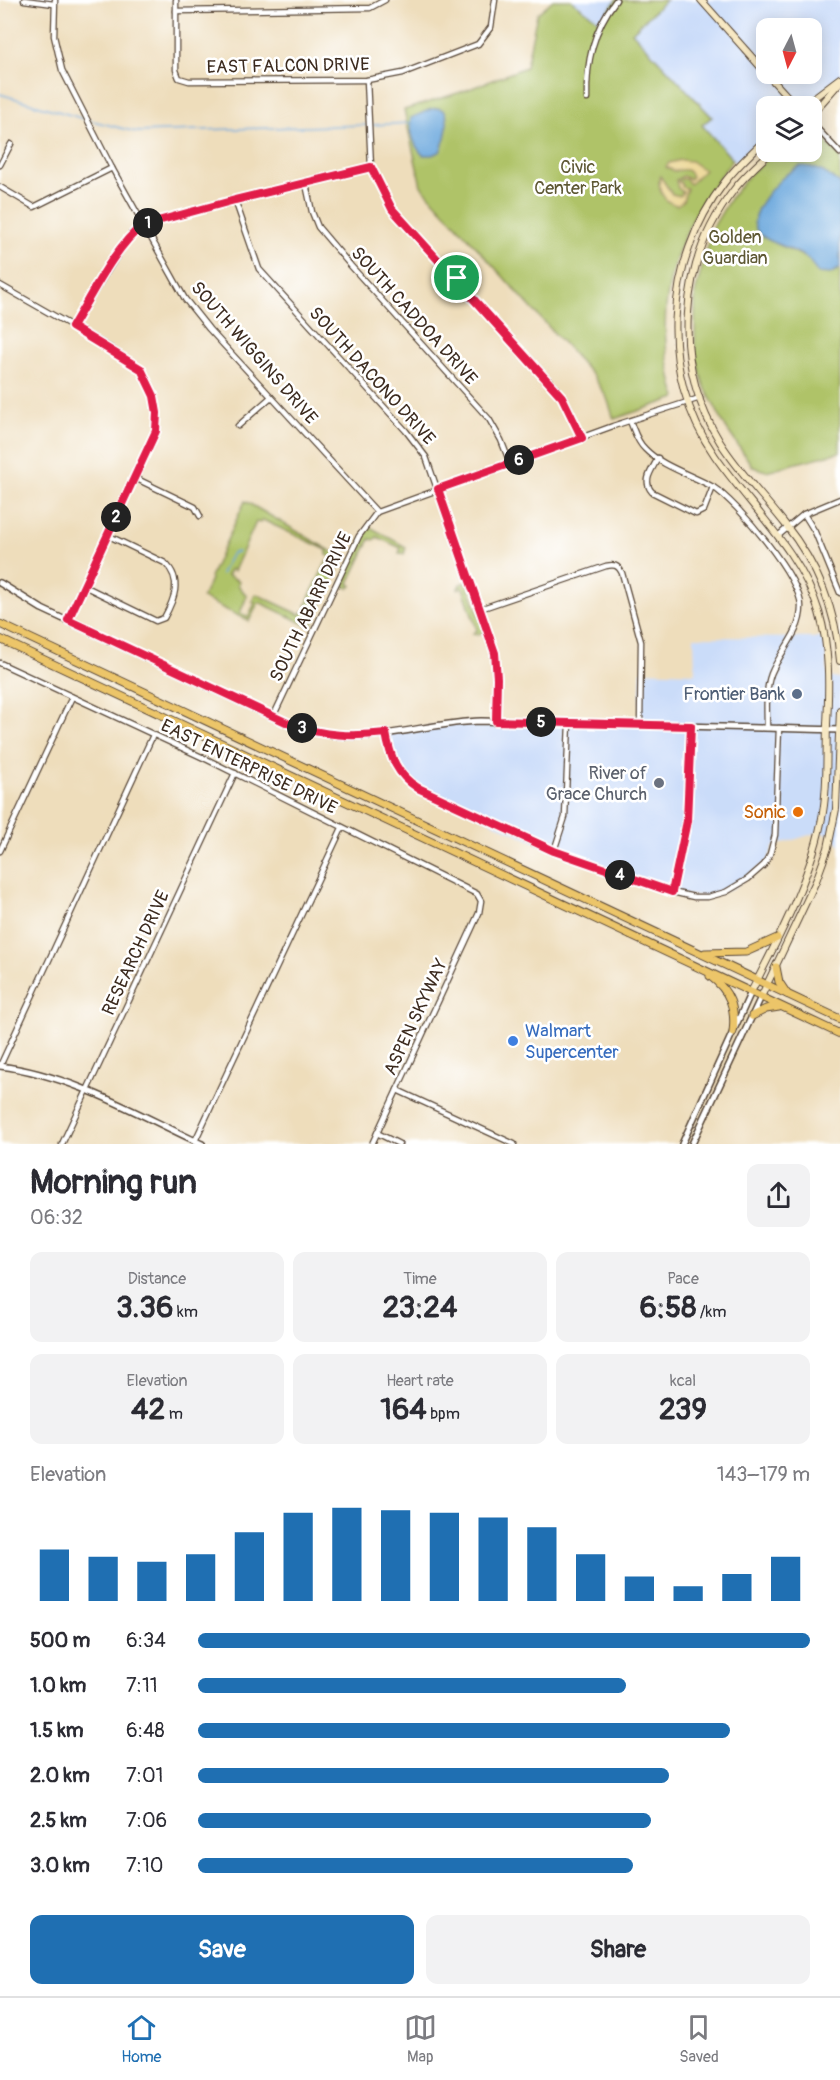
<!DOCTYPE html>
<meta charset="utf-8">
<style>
:root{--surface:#fff;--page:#f2f2f3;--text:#2b2b33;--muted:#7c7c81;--line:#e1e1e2;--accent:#1f6fb2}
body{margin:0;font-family:Pangolin,sans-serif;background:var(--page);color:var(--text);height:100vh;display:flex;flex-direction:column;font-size:22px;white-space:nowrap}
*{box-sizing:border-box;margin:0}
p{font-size:20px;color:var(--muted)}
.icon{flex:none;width:33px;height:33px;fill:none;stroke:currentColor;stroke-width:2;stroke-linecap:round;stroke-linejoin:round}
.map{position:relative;height:1144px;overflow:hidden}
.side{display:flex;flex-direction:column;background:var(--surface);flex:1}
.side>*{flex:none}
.needle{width:39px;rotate:186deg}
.controls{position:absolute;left:756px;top:18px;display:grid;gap:12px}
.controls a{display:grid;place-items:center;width:66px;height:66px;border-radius:12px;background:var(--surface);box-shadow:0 3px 15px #0003;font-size:30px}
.pin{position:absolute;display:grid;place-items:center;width:51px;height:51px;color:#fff;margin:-26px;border:3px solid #fff;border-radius:50%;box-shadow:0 2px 6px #0007}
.km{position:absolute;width:30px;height:30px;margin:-15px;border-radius:50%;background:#222;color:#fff;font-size:16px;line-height:30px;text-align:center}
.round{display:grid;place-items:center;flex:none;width:63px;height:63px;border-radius:12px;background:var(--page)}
.head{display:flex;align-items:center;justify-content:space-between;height:102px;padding:0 30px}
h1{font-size:33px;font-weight:800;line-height:45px}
.figures{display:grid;grid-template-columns:repeat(3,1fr);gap:9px;height:102px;padding:6px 30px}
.figures div{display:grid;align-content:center;border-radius:12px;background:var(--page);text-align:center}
.figures b{font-size:30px;font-weight:800}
.figures small{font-size:16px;font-weight:400}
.figures p{font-size:16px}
.chart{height:168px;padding:12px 30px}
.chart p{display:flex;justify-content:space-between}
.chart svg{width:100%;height:108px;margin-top:6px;stroke:var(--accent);stroke-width:6}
.action{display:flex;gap:12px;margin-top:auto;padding:12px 30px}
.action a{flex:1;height:69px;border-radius:12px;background:var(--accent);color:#fff;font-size:24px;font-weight:800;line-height:69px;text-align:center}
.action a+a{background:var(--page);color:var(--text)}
ul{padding:0 30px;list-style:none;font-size:20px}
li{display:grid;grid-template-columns:96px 72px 1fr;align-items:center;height:45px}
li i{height:15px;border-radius:8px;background:var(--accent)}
.tabs{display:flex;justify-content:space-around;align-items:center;height:84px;border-top:2px solid var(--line);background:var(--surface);font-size:16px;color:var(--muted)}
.tabs a{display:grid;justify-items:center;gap:3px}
.tabs .current{color:var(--accent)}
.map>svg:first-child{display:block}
.built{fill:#cadcf9;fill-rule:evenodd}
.green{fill:#afc367;stroke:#757642;stroke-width:1.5}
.sand{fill:#eeda9e;stroke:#94825e;stroke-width:1.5}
.water{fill:#6ca8dd;stroke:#54697e;stroke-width:1.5}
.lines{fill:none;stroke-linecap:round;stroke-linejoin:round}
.stream{stroke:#6ca8dd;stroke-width:1.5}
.minor-casing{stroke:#564536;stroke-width:7}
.tertiary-casing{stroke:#564536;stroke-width:8}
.secondary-casing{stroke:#564536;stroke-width:8}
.trunk-casing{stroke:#564536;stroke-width:9}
.minor{stroke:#fff;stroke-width:4.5}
.tertiary{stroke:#fff;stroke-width:5}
.secondary{stroke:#f7e8c3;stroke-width:6}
.trunk{stroke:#ecc569;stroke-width:7}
.route-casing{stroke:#fff;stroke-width:12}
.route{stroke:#e11d48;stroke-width:8}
.service-dot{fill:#5c6f8a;stroke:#fff;stroke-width:2}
.worship-dot{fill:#6b7280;stroke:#fff;stroke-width:2}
.food-dot{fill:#e8710a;stroke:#fff;stroke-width:2}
.shop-dot{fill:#3f7fe0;stroke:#fff;stroke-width:2}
.labels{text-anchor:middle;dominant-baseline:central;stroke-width:5;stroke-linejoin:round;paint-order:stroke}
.street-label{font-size:18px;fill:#3b2a1e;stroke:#fff}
.park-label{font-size:18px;fill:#5e5834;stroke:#fff}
.service-label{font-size:18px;fill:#4e5e75;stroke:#fff;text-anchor:end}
.worship-label{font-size:18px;fill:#5b616d;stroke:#fff;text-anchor:end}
.food-label{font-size:18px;fill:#c56008;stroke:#fff;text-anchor:end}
.shop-label{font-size:18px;fill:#366cbe;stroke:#fff;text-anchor:start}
</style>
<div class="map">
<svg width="840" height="1144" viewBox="0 0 840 1144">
<rect width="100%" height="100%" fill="#fff"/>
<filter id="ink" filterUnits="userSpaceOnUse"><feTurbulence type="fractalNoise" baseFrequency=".0167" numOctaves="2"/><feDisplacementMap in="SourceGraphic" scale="12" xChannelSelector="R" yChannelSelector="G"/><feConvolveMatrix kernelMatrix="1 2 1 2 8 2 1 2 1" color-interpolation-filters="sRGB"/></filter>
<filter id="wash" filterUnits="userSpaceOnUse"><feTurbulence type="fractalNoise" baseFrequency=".008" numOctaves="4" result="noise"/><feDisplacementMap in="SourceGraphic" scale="24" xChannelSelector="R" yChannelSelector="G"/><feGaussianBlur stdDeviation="1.35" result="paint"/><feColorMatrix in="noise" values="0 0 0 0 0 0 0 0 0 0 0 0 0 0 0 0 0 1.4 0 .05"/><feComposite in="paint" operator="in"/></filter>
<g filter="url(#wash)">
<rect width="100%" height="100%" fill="#edb"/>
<g class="built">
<path d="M571,0H616L601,22Z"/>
<path d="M666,0H840V78L803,106H766V139L738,166L702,125L711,117L632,32ZM766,28H812V74H766Z"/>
<path d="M694,637L825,638L828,678H840V845L832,835L819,832L774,846L767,861L735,887L712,896L684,895L554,851L418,788L397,769L386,733L449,723L639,724L641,671L695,673Z"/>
</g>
<g class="green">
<path d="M553,0H571L601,22L616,0H666L632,32L712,117L702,125L733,160C690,211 660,275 666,343C667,362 672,380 676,398L614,419L607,398L594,377L421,186L404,110L464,91L526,67L537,14Z"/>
<path d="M812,126L840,157V184L832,177L763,237L809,259L814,268L830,274L840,268V452L766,471L753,467L726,428L704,386L695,355V293L713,227L731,197L752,172L776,152H812Z"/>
<path d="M245,501L343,558L341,562L327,555V550L263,520L261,523L256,522L234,571L231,569L227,575L239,581L238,585L247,596L240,613L248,617L255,603L252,601L256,594L301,615L303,611L314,615L315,618L311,627L259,602L249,621L202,598L211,579L210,577Z"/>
<path d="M370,527L406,547L404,554L399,553L401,548L377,537L374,540L370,539L349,583L352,586L349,588L342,586L363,538Z"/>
<path d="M327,561L337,566L338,569L319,610L316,611L306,606L308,602H310L308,600Z"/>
<path d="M467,582L485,632L477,635L473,633L477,630L463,588L458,589L460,584Z"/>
</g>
<g class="sand">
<path d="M681,160L691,161L704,170L690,184L686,179H678L683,176L690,179L692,176C687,167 683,170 674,171L666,167L669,163Z"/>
<path d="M660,176L672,194L680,196L683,192L678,188L676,180L681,183L682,187L687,188L683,201L677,205C663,203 657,188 660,176Z"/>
</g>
<g class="water">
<path d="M439,108L445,111C450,123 445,140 440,152L432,155H423C414,147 409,130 411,118L431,109Z"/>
<path d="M800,166C817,166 828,174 840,184V268L830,274L818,273C813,268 812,262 807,258C779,239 732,241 766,196C774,185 788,171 800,166Z"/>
</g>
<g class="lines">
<g class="stream">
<path d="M0,94L84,119"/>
<path d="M89,120L136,132L367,125"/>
<path d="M372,125L410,123"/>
<path d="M221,574L232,553L238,552"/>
</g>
</g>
</g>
<g filter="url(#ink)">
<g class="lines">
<g class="minor-casing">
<g id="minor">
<path d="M24,0L54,4"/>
<path d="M55,0L54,36L62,70L112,168L185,299L209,329L377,512"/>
<path d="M176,0V70L179,78L189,81L367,80L403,73L478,44L491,27L495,0"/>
<path d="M176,11L370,8L385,0"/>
<path d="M367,80L371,167L392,209L555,387L568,406L582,438"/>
<path d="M587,99C586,62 593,30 616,0"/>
<path d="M812,123L840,153"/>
<path d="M0,165L11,144"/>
<path d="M306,184L312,212L318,227L351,266L489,419L501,440L510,463"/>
<path d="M0,187L34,207L112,168"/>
<path d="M235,200L259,269L406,431L426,457L494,653L497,679L496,721"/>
<path d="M0,285L109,347L141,369L154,396L157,413L156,431L68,620"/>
<path d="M72,327L131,234L143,225L235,200L371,167"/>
<path d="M630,421C634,430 637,442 645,449C661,466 692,475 713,487C737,502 802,579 801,607C801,633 780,651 771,674C765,690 767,711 767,728"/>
<path d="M238,426L271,397"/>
<path d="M658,458C652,470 642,481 652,492L696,514L704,510L713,487"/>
<path d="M135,478L195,507L200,516"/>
<path d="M804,514L815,532L840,593"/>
<path d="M779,535L804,514L840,499"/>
<path d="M84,586L156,621L164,618C174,600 183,580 165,563L107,535"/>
<path d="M480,609L606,566C614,564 618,565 622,573L641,642L640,724"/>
<path d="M0,663L208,760L477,894L481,901L479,913L372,1144"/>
<path d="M273,717L359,536L377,512L613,426L700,398"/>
<path d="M386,733C390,757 397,775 418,788L535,844L583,862L672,892L694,897H708L726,892L748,879L764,865L770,854L775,835L779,728"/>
<path d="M0,851L72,697"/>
<path d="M554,851L565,817L569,723"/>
<path d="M672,892L687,821L691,726"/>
<path d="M0,1066L153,735"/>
<path d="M397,1090L514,1144"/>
<path d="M377,1133L399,1144"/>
<path d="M195,1141L342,828"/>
<path d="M62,1144L235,773"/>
</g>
</g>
<g class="tertiary-casing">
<g id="tertiary">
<path d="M0,583L42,609L273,717C297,727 320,735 345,736C391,738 435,722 481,721L840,730"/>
<path d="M0,1066C72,1075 137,1114 202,1144"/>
<path d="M682,1144L751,992"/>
<path d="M692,1144L761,997"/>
</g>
</g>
<g class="secondary-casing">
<g id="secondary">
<path d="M701,0L766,73"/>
<path d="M767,74L796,106"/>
<path d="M803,106L840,78"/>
<path d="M812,114L840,82"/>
<path d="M771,152C758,164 744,176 733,191C678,263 672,364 720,442C739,472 764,497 785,524C817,564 836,609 840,661"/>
<path d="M751,992C777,942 810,878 821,823C828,791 826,757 827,724C829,686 830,649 819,612C800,550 751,508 715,456C658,374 664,262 724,183C736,167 751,153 766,139"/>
<path d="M761,997L816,881L828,848L836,809L840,710"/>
</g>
</g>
<g class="trunk-casing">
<g id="trunk">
<path d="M0,624L840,1019"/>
<path d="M0,639L840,1034"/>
<path d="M705,953L746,952L777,938"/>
<path d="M776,967L779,982L787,994"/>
<path d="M710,976C730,991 736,1008 733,1032"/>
<path d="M752,1016L766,1009L779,1007"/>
</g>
</g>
<use href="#minor" class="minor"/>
<use href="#tertiary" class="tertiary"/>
<use href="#secondary" class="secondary"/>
<use href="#trunk" class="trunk"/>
</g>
</g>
<g class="lines" filter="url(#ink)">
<g class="route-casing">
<path id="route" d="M371,167L392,209L562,397L582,438L438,489L495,653L497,678L496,721L691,726L687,821L672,892L554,851L418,788C397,775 390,757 386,733C353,737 324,736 292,725L68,620L156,431L157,413L154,396L141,369L72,327C91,296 115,246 143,225L235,200Z"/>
</g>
<use href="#route" class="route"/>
</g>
<circle class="service-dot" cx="797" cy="694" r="6"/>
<circle class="worship-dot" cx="659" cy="783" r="6"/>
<circle class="food-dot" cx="798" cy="812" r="6"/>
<circle class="shop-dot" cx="513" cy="1041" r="6"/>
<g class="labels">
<g class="street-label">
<text transform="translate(288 66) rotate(-1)">EAST FALCON DRIVE</text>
<text transform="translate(414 316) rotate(48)">SOUTH CADDOA DRIVE</text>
<text transform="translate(254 353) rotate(49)">SOUTH WIGGINS DRIVE</text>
<text transform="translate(372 376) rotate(48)">SOUTH DACONO DRIVE</text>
<text transform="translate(311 607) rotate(-64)">SOUTH ABARR DRIVE</text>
<text transform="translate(249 767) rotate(26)">EAST ENTERPRISE DRIVE</text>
<text transform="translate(136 953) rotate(-65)">RESEARCH DRIVE</text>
<text transform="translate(416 1017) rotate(-65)">ASPEN SKYWAY</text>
</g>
<g class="park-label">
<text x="578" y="167">Civic<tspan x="578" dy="21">Center Park</tspan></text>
<text x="735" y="237">Golden<tspan x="735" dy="21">Guardian</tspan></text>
</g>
<g class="service-label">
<text x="785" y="694">Frontier Bank</text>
</g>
<g class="worship-label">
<text x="647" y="773">River of<tspan x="647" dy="21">Grace Church</tspan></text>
</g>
<g class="food-label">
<text x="786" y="812">Sonic</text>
</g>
<g class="shop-label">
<text x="525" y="1031">Walmart<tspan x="525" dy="21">Supercenter</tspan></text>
</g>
</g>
</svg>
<div class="controls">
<a><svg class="needle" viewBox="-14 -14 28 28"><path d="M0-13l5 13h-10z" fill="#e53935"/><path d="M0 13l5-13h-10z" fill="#7c7c81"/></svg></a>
<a><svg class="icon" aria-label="layers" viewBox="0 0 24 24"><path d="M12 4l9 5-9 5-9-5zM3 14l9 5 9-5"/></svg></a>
</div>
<div class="pin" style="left:457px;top:278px;background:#1e9e55"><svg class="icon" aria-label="arrive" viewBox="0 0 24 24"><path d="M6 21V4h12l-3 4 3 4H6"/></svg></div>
<b class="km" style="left:148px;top:223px">1</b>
<b class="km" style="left:116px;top:517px">2</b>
<b class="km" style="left:302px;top:728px">3</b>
<b class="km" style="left:620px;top:875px">4</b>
<b class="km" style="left:541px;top:722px">5</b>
<b class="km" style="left:519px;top:460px">6</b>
</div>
<section class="side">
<div class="head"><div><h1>Morning run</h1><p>06:32</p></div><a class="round"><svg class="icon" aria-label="share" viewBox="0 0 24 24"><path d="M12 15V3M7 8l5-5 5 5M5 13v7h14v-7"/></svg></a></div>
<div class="figures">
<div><p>Distance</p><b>3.36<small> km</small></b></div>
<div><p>Time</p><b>23:24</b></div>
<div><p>Pace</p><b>6:58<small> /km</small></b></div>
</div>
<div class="figures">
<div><p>Elevation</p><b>42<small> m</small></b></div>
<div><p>Heart rate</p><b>164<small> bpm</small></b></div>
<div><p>kcal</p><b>239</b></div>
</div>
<div class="chart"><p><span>Elevation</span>143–179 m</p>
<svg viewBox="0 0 160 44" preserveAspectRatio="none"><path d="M5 44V23M15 44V26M25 44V28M35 44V25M45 44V16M55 44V8M65 44V6M75 44V7M85 44V8M95 44V10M105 44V14M115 44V25M125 44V34M135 44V38M145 44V33M155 44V26"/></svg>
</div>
<ul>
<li><b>500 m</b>6:34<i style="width:100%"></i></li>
<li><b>1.0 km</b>7:11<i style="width:70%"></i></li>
<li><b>1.5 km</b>6:48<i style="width:87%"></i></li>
<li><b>2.0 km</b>7:01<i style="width:77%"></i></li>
<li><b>2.5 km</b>7:06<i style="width:74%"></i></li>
<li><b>3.0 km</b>7:10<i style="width:71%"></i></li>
</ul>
<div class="action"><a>Save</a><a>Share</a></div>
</section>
<nav class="tabs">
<a class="current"><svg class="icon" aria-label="home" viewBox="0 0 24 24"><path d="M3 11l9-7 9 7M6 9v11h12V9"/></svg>Home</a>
<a><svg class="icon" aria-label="map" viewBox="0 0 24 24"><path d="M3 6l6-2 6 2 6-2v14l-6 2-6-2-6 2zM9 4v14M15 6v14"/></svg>Map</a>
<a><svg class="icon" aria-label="saved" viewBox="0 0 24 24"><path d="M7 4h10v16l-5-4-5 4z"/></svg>Saved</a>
</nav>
